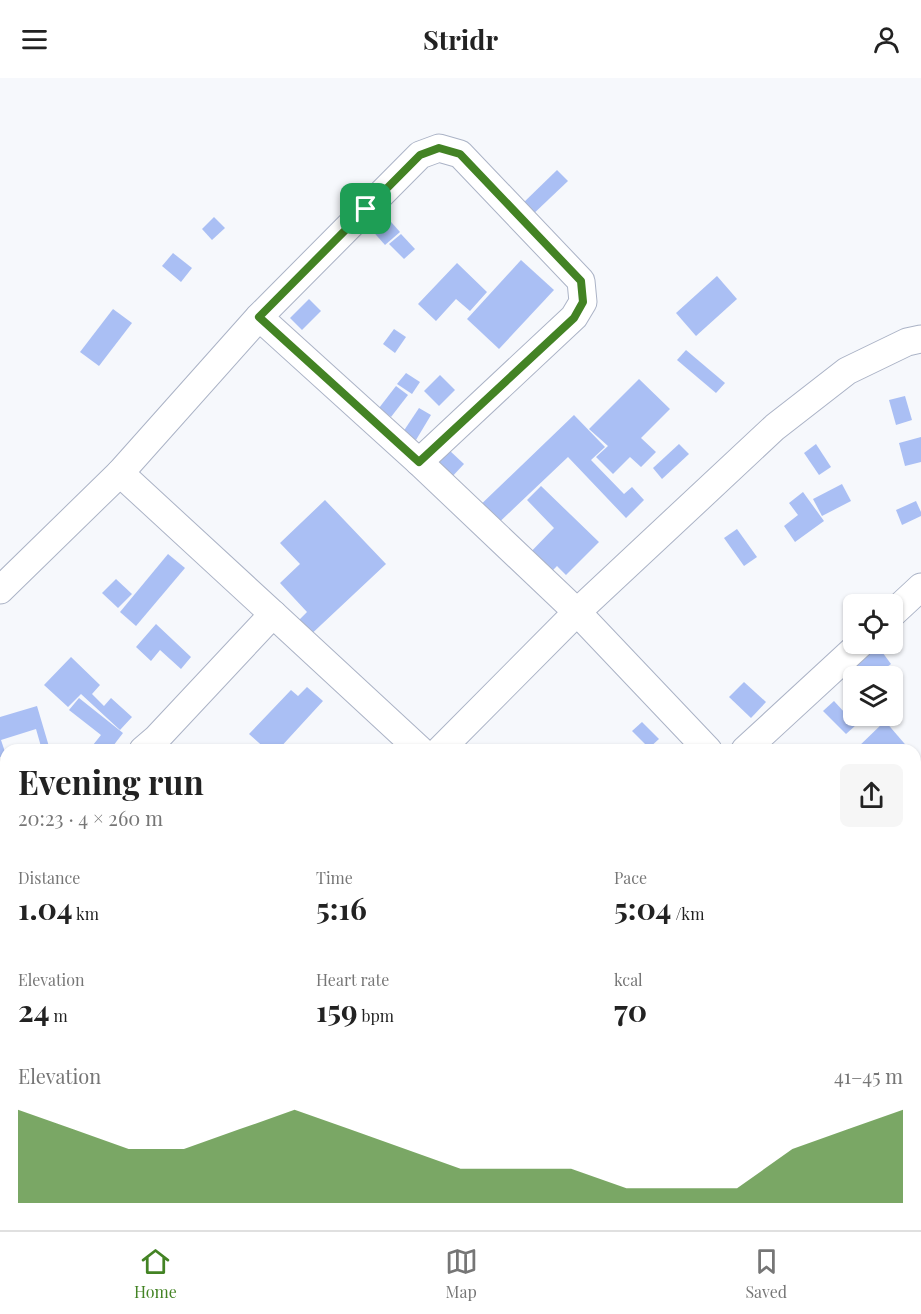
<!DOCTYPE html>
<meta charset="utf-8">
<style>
:root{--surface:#fff;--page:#f6f6f6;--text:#222;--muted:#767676;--line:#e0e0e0;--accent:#438324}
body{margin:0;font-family:"Playfair Display",serif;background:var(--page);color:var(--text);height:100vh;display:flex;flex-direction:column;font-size:22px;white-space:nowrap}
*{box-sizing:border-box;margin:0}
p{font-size:20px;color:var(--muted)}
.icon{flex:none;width:33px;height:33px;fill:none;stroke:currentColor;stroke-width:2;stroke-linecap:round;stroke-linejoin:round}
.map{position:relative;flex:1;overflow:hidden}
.sheet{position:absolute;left:0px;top:666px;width:921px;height:486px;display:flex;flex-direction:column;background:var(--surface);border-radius:18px 18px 0 0;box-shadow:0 2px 4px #0004}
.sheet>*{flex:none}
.buttons{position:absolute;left:843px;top:516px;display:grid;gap:12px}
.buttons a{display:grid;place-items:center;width:60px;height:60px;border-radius:9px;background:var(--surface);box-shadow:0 2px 4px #0004;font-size:30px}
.pin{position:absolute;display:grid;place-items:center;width:51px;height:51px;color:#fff;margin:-26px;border-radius:12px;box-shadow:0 3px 9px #0006}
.round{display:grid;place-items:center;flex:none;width:63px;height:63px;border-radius:9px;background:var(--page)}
.summary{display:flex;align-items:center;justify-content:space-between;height:102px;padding:0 18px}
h1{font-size:33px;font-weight:700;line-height:45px}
.stats{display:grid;grid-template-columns:repeat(3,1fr);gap:9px;height:102px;padding:6px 18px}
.stats div{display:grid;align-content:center}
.stats b{font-size:30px;font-weight:700}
.stats small{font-size:16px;font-weight:400}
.stats p{font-size:16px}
.chart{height:168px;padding:12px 18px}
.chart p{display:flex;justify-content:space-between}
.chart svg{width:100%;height:108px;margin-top:6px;fill:var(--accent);opacity:.7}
header{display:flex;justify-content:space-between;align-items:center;height:78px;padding:0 18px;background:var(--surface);font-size:27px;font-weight:700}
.tabs{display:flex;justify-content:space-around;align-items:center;height:84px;border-top:2px solid var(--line);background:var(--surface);font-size:16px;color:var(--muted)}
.tabs a{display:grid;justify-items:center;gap:3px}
.tabs .active{color:var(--accent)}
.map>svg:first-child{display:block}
.building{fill:#aabff4}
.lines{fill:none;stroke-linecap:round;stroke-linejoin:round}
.minor-casing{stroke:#abb3c6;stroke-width:29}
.minor{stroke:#fff;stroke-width:27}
.route-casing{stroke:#fff;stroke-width:12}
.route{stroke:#438324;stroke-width:8}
</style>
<header><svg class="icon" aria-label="menu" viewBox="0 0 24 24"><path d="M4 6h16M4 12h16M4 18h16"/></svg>Stridr<svg class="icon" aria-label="person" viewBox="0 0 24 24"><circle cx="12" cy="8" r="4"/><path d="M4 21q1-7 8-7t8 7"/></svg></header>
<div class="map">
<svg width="921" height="1152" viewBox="0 0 921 1152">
<rect width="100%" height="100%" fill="#f6f8fc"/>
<g class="building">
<path d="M557,92L568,103L529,140L519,129Z"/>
<path d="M384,136L400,154L385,167L369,149Z"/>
<path d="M214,139L225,150L212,162L202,151Z"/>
<path d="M401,156L415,171L404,181L389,166Z"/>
<path d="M173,175L192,190L181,204L162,188Z"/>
<path d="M521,182L554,212L499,271L467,241Z"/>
<path d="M457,185L487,214L470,233L456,221L436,243L418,226Z"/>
<path d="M717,198L737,221L696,258L676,235Z"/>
<path d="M309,221L321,233L302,252L290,240Z"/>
<path d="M113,231L132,245L99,288L80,274Z"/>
<path d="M394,251L406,259L395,275L383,266Z"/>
<path d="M686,272L725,305L716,315L677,282Z"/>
<path d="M406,295L420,304L412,316L397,306Z"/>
<path d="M440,297L455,312L439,328L424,313Z"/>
<path d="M639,301L670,331L641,360L656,374L641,389L630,379L613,396L596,379L608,368L589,351Z"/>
<path d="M396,308L408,317L391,339L379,330Z"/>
<path d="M905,318L912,342L896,347L889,322Z"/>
<path d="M419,330L431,337L416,362L403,354Z"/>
<path d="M574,337L605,369L591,382L624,416L632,409L644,422L626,440L568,379L490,453L472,435Z"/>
<path d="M921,359V384L905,388L899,365Z"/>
<path d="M679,366L689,376L662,401L653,390Z"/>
<path d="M816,366L831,389L819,397L804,375Z"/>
<path d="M449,372L464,386L449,402L433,388Z"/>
<path d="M842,406L851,423L822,438L813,421Z"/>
<path d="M541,408L599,464L566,497L557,488L543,502L523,482L554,450L527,422Z"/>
<path d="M803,414L824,443L795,464L784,448L798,437L789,425Z"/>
<path d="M325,422L386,486L305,562L292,549L307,534L280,505L300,486L280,465Z"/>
<path d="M916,423L921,434V438L902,447L896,432Z"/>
<path d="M737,451L757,479L744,488L724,460Z"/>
<path d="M168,476L185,490L136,548L120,534Z"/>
<path d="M116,501L132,516L118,530L102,515Z"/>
<path d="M156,546L191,579L181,591L160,572L151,583L136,569Z"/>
<path d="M877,567L891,586L875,598H857L849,587Z"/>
<path d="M71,579L100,607L92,616L104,628L111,620L132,639L120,652L81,616L68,629L44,607Z"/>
<path d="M744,604L766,624L751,640L729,619Z"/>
<path d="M307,609L323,623L278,672H267L249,656L291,612L298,618Z"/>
<path d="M79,620L123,655L110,672H89L101,657L69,632Z"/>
<path d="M834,623L856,647L846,656L823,633Z"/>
<path d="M37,628L50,672H42L36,651L1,662L6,677L0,679V639Z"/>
<path d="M885,643L910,672H855Z"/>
<path d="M642,644L659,661L649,670L632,653Z"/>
<path d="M6,875V912L0,913V876Z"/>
<rect x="0" y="934" width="3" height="18"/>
<path d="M0,1048L6,1051V1109L0,1120Z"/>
<rect x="153" y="1146" width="15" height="6"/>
<path d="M234,1146H264L263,1152H234Z"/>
</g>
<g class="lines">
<g class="minor-casing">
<g id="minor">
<path d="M259,239L419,384L577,534L708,672"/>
<path d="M120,395L273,536"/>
<path d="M0,512L120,395L259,239L420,77L439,70L460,76L581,203L583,224L574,239L419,384"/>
<path d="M892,536L921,509"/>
<path d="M143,672L157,660L273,536L420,672"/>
<path d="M440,672L577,534L775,349L847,293L907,264L921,261"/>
<path d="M745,672L860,566"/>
<path d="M0,761H6"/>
<path d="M915,825L921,819"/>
<path d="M0,996H6"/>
<path d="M122,1146L123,1152"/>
<path d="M358,1152V1146"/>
<path d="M591,1152L596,1146"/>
</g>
</g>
<use href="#minor" class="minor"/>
</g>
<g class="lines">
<g class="route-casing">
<path id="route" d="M439,70L460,76L581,203L583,224L574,240L419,384L259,239L420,77Z"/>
</g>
<use href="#route" class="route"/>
</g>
</svg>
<div class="buttons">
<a><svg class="icon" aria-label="locate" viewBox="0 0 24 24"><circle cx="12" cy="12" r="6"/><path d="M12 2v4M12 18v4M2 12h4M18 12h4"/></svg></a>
<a><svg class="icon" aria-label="layers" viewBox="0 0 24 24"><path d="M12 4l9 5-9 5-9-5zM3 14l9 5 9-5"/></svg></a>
</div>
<div class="pin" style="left:366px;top:131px;background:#1e9e55"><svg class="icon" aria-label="arrive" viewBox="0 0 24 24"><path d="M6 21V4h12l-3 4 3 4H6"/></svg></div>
<section class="sheet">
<div class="summary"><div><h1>Evening run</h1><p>20:23 · 4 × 260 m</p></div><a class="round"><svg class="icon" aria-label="share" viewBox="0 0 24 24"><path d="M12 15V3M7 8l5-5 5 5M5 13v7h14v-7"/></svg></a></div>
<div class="stats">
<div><p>Distance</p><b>1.04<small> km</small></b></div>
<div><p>Time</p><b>5:16</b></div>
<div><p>Pace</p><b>5:04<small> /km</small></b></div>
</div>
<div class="stats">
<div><p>Elevation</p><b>24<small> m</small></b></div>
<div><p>Heart rate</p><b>159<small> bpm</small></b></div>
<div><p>kcal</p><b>70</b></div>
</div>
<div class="chart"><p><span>Elevation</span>41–45 m</p>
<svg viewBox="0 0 160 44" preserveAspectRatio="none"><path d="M0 44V6L10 14L20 22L30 22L40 14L50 6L60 14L70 22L80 30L90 30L100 30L110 38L120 38L130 38L140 22L150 14L160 6V44z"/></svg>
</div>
</section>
</div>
<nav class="tabs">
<a class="active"><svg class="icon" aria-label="home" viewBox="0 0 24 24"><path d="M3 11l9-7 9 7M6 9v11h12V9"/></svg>Home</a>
<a><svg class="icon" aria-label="map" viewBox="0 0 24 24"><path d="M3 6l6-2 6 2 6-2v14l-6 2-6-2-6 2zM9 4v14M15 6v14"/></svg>Map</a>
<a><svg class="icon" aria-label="saved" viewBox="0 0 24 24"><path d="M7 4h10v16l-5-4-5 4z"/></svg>Saved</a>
</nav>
